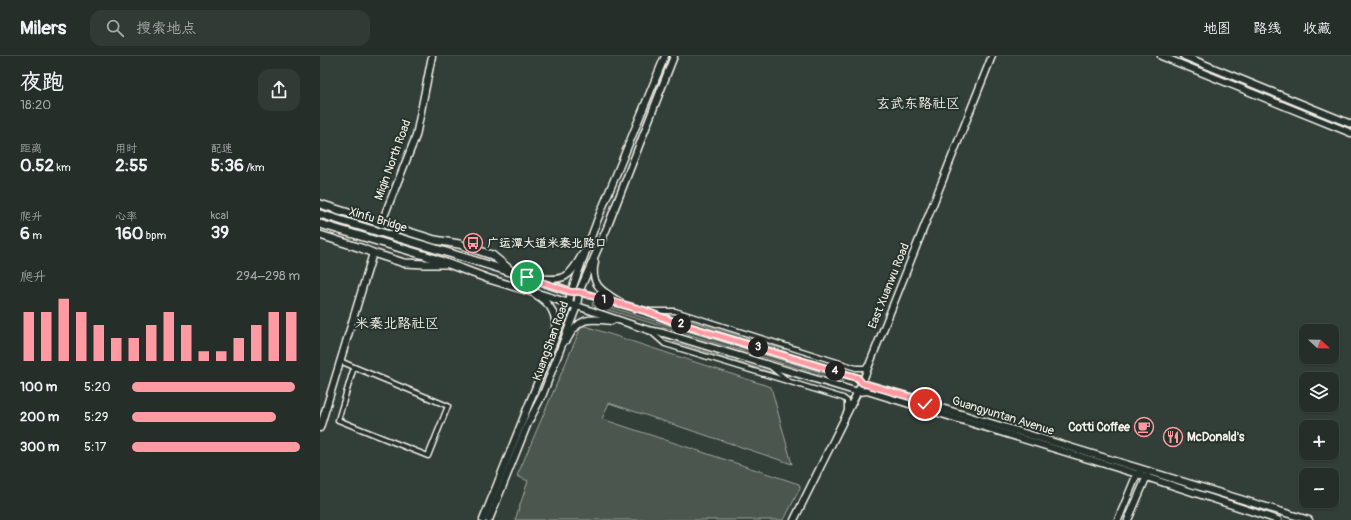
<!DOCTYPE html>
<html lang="zh">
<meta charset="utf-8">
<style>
:root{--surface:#262e2a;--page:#323a36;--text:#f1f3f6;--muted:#a4a8a8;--line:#424a47;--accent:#ff9aa2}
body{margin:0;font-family:Pangolin,"LXGW WenKai TC",sans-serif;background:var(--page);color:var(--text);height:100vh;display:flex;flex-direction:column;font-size:15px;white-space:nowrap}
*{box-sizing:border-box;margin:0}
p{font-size:13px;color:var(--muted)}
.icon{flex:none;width:22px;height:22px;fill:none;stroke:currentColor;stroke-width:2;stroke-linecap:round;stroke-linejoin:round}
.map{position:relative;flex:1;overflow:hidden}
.details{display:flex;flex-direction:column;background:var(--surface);width:320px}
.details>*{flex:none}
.needle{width:26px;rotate:112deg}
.controls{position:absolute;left:979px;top:268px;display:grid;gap:8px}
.controls a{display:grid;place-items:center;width:40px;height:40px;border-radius:8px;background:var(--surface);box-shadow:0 1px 3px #0004,0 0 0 1px var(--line);font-size:20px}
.pin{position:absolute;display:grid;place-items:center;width:34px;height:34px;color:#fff;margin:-17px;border:2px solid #fff;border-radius:50%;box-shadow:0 1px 4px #0007}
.km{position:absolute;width:20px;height:20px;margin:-10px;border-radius:50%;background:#222;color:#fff;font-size:11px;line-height:20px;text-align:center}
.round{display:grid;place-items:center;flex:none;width:42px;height:42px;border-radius:12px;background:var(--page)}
.headline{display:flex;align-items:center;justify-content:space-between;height:68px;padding:0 20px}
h1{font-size:22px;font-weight:700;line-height:30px}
.figures{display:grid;grid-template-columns:repeat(3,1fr);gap:6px;height:68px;padding:4px 20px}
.figures div{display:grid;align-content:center}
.figures b{font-size:17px;font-weight:700}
.figures small{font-size:11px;font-weight:400}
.figures p{font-size:11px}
.chart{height:112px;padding:8px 20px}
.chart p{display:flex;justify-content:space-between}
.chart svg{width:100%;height:72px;margin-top:4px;stroke:var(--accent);stroke-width:6}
ul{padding:0 20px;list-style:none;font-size:13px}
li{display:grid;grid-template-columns:64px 48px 1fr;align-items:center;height:30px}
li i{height:10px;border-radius:5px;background:var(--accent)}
header{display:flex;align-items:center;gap:24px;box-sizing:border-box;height:56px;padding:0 20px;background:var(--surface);border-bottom:1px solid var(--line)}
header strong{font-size:19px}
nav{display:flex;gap:22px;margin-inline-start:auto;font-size:14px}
.search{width:280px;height:36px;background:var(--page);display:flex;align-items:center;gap:10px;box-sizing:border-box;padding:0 14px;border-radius:12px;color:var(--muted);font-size:15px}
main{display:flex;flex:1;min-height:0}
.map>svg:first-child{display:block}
.green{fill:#4c564f;stroke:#a0a49c}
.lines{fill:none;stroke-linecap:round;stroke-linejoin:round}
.street-casing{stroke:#f4f1e8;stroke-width:7}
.secondary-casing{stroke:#f4f1e8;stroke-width:9}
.primary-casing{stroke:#f4f1e8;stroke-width:10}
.street{stroke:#26332d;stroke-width:4}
.secondary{stroke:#26332d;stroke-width:6}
.primary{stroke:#26332d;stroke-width:7}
.route-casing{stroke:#fff;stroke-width:8}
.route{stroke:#ff9aa2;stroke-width:5}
.labels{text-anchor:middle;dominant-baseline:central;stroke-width:4;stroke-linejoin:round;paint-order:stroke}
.street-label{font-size:12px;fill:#f4f1e8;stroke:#26332d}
.poi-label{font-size:12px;font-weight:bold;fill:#f4f1e8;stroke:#26332d;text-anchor:start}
.quarter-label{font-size:14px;fill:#f4f1e8;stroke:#26332d}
</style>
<header>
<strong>Milers</strong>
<div class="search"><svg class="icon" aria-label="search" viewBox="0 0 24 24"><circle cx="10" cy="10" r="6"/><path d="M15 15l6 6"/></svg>搜索地点</div>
<nav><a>地图</a><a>路线</a><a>收藏</a></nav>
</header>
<main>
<section class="details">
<div class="headline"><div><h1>夜跑</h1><p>18:20</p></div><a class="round"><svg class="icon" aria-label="share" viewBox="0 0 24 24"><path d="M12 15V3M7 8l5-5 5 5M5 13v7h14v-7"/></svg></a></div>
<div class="figures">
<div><p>距离</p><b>0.52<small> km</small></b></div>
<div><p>用时</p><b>2:55</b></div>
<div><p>配速</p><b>5:36<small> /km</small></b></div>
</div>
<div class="figures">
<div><p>爬升</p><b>6<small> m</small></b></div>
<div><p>心率</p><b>160<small> bpm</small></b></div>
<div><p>kcal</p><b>39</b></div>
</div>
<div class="chart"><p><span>爬升</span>294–298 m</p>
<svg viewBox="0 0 160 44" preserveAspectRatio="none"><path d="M5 44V14M15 44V14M25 44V6M35 44V14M45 44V22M55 44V30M65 44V30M75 44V22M85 44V14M95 44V22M105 44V38M115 44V38M125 44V30M135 44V22M145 44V14M155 44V14"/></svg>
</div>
<ul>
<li><b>100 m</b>5:20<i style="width:97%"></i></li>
<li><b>200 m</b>5:29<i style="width:86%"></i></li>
<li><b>300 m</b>5:17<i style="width:100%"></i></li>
</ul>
</section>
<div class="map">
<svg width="1031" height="464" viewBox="0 0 1031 464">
<rect width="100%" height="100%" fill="#323e38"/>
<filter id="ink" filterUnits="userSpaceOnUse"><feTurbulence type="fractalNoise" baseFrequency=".025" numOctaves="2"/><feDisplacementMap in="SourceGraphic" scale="8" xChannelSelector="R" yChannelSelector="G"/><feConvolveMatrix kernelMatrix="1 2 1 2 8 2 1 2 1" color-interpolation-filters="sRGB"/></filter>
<g filter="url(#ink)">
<g class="green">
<path d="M273,246L523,323V326L272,249Z"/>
<path d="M362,259L466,291V294L361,262Z"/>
<path d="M262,269L451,331L472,408L289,347L282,363L479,428L480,432L464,464H195L208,425L197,420Z"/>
<path d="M354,286L454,317V319L353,289Z"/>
</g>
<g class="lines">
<g class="street-casing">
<g id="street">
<path d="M331,255H355L536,312H544L549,309"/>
<path d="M330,275L345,288L523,342L527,345V354"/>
<path d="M20,305L34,311L128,350L108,400L18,364L34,311"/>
<path d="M451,311L467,324"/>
</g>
</g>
<g class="secondary-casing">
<g id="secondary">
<path d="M841,0L1031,77"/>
<path d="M864,0L1031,68"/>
<path d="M61,168L96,80L112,0"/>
<path d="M275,206C269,229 283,236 300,246"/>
<path d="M217,222C245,226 250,221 263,197"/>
<path d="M259,236L326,255L360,268L538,322L542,327L594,342L605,347L989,464"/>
<path d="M216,239C231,248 237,258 235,276"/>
<path d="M257,250L328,274L343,277L538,336L547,335L817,418L958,464"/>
<path d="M247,284C259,261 268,262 292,265"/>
<path d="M0,372L53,197"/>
<path d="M163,464L249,247L251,236L277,165L345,0"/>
<path d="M169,464L208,367L223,338L257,250L259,236L287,172L354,0"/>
<path d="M474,464L542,327L672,0"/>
<path d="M798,464L817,418L820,416"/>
<path d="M808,464L827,420"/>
</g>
</g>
<g class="primary-casing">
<g id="primary">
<path d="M0,148L115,184L139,188L172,199L189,213"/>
<path d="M0,158C84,184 168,207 251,236H259"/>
<path d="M0,168L107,200L169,223L232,242L257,250"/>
<path d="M0,179L41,192L53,197L84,207L105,208H125"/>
</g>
</g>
<use href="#street" class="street"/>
<use href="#secondary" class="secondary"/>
<use href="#primary" class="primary"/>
</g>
</g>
<g class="lines" filter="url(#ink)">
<g class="route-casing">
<path id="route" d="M207,221L251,236H259L326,255L360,268L538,322L542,327L594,342L605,348"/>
</g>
<use href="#route" class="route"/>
</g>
<defs>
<g id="bus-ring" transform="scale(1)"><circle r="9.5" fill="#26332d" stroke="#ff9aa2" stroke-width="1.5"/><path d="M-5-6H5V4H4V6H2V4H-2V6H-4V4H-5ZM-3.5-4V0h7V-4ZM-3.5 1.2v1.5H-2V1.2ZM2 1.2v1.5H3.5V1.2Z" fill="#ff9aa2"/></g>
<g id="cafe-ring" transform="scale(1)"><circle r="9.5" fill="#26332d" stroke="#ff9aa2" stroke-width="1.5"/><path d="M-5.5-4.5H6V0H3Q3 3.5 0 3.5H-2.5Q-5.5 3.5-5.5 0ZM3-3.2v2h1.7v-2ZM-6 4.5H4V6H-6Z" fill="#ff9aa2"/></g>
<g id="restaurant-ring" transform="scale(1)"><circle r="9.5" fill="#26332d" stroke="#ff9aa2" stroke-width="1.5"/><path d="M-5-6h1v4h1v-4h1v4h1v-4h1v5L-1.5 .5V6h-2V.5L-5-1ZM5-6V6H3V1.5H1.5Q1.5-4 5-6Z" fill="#ff9aa2"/></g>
</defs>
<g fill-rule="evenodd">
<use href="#bus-ring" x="153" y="187"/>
<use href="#cafe-ring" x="824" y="371"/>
<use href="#restaurant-ring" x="853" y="381"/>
</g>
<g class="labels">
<g class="street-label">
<text transform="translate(73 104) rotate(-70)">Miqin North Road</text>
<text transform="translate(58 164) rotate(17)">Xinfu Bridge</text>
<text transform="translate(569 230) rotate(-68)">East Xuanwu Road</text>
<text transform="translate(231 285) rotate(-70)">KuangShan Road</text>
<text transform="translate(683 360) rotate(17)">Guangyuntan Avenue</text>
</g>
<g class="poi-label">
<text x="167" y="187">广运潭大道米秦北路口</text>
<text x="810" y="371" text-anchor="end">Cotti Coffee</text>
<text x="867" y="381">McDonald's</text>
</g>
<g class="quarter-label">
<text x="598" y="47">玄武东路社区</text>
<text x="77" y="267">米秦北路社区</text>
</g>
</g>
</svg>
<div class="controls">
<a><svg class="needle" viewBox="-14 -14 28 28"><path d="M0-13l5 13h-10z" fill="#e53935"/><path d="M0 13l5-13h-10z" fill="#a4a8a8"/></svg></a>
<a><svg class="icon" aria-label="layers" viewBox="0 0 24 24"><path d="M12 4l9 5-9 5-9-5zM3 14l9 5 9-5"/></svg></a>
<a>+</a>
<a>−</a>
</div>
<div class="pin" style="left:207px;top:221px;background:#1e9e55"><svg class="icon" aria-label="arrive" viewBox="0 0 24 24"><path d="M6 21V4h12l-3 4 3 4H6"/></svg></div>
<div class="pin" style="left:605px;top:348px;background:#d93025"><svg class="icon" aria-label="check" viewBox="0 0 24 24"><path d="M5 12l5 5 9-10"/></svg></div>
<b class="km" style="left:284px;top:244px">1</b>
<b class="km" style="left:361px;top:268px">2</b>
<b class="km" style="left:438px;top:291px">3</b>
<b class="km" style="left:515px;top:315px">4</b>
</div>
</main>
